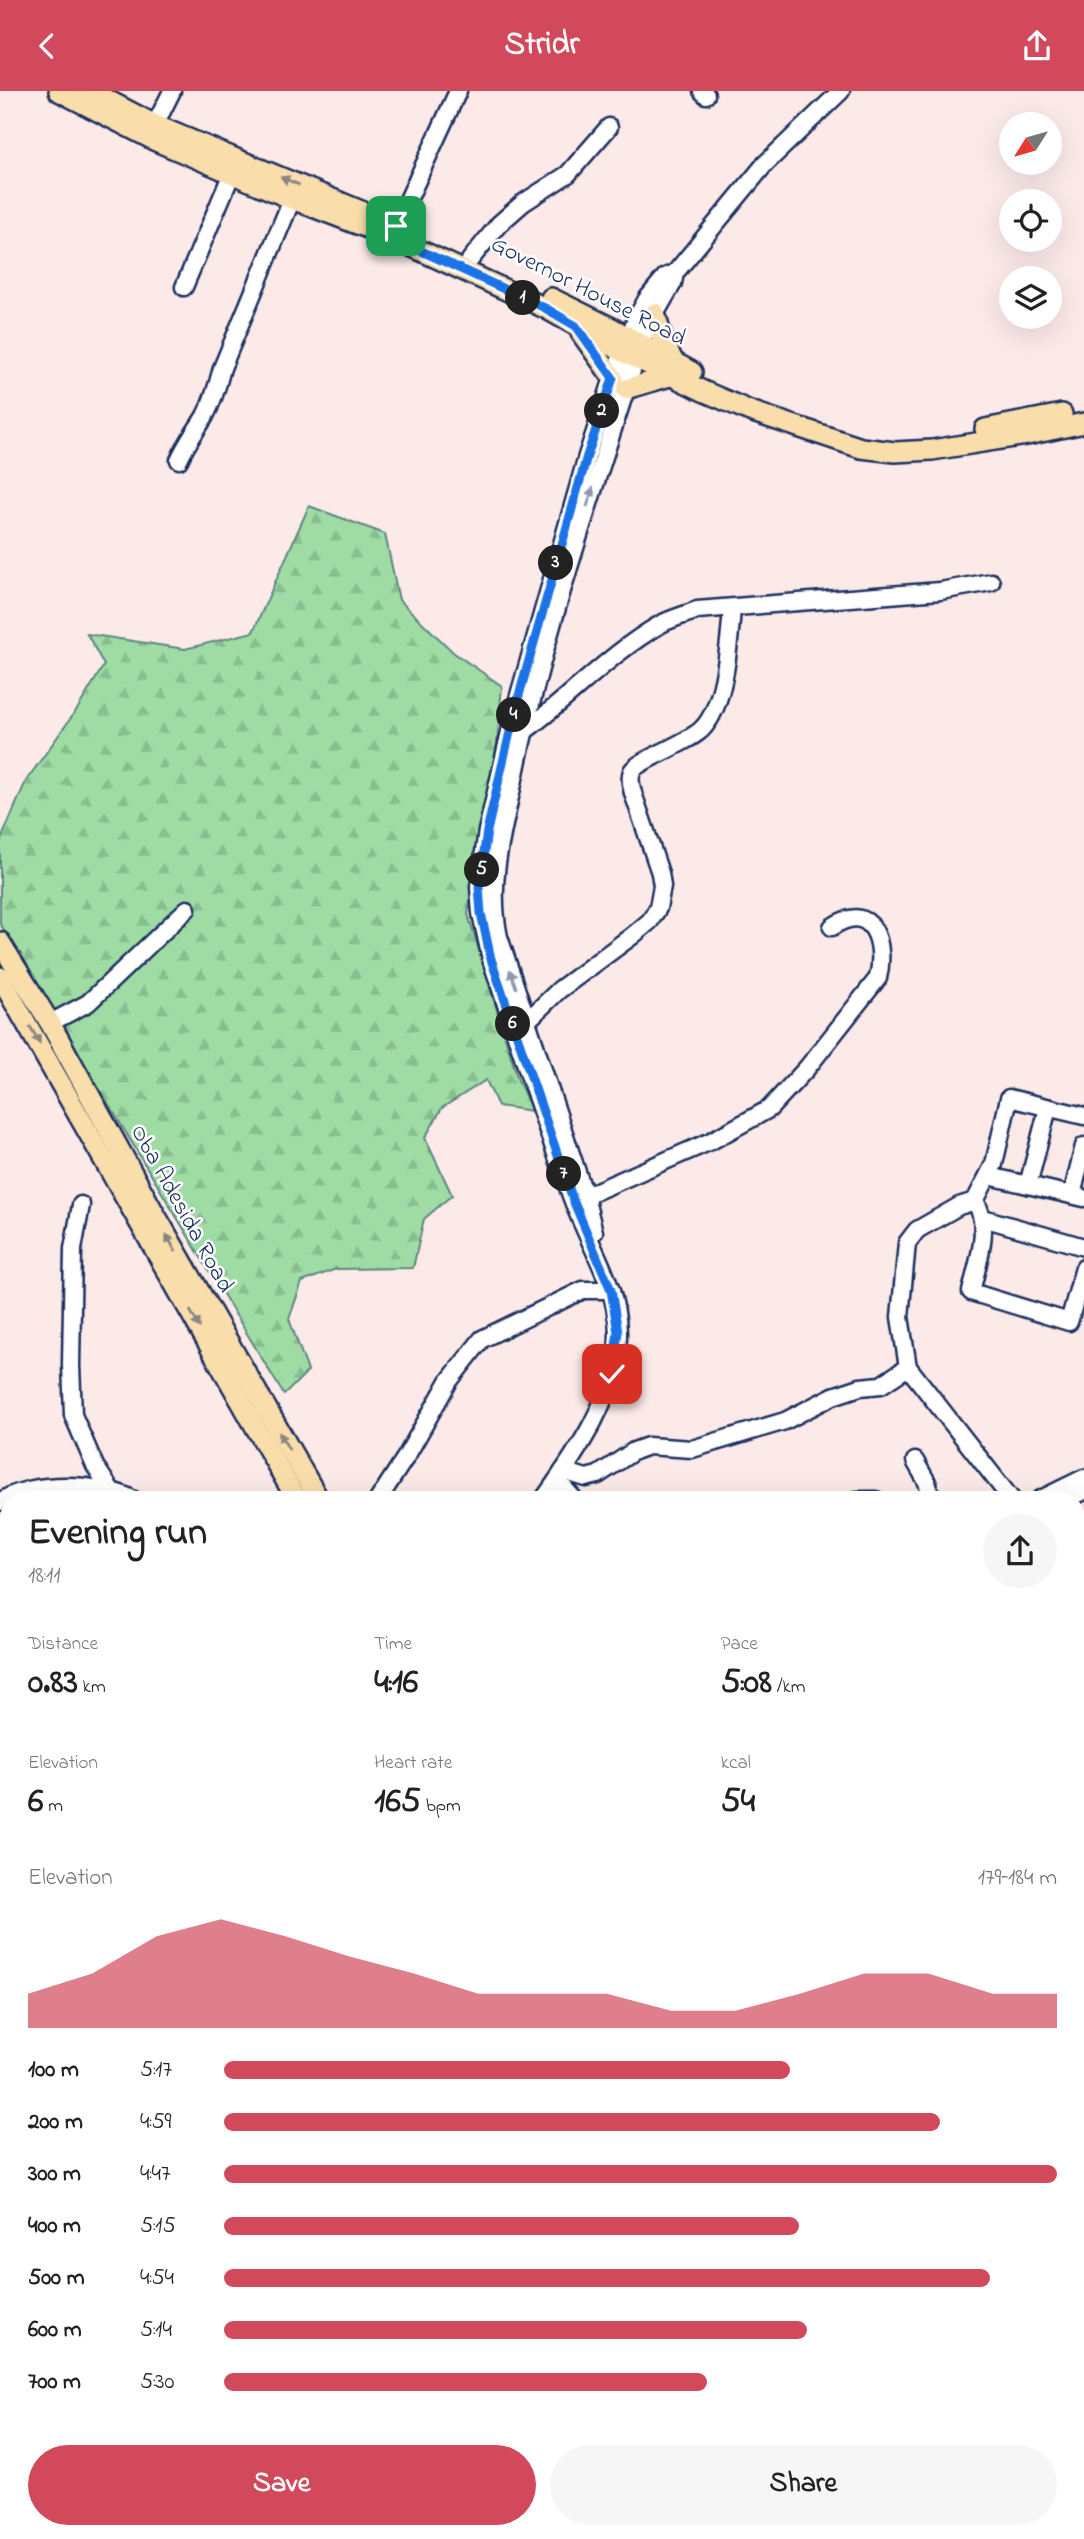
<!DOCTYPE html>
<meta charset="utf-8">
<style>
:root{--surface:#fff;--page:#f6f6f6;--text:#222;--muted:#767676;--accent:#d1495b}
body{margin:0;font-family:"Indie Flower",sans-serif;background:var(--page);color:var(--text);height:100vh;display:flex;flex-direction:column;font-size:26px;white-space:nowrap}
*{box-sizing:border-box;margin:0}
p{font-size:23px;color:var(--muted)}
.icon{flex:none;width:38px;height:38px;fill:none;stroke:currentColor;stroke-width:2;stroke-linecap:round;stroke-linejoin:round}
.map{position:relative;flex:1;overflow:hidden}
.sheet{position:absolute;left:0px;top:1400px;width:1085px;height:1048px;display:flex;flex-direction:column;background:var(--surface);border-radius:28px 28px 0 0;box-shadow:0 7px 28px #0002}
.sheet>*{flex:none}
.needle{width:46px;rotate:233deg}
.controls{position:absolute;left:999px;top:21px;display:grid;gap:14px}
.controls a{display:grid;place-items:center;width:63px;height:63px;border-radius:50%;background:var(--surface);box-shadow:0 7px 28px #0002;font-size:35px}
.pin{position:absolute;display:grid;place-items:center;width:60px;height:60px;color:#fff;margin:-30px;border-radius:14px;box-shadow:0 4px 10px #0006}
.km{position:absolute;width:35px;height:35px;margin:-18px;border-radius:50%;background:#222;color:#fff;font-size:19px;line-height:35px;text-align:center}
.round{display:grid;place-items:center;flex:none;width:74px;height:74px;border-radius:37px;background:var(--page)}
.head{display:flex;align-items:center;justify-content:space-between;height:119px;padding:0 28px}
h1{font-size:38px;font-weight:700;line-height:52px}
.figures{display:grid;grid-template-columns:repeat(3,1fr);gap:10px;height:119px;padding:7px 28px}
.figures div{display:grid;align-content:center}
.figures b{font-size:35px;font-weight:700}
.figures small{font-size:19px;font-weight:400}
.figures p{font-size:19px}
.chart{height:196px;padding:14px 28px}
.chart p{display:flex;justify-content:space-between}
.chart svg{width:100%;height:126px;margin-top:7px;fill:var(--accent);opacity:.7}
.action{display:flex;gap:14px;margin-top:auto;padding:14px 28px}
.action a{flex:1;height:80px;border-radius:42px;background:var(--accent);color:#fff;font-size:28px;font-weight:700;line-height:80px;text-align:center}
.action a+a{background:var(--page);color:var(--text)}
ul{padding:0 28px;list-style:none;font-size:23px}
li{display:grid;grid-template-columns:112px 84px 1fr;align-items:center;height:52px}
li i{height:18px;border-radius:9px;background:var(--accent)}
header{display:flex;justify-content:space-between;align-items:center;height:91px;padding:0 28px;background:var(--accent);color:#fff;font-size:32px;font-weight:700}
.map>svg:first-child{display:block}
.forest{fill:url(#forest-firs);stroke:#5c8681;stroke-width:2}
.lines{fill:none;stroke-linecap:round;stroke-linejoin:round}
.minor-casing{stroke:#1b2f5e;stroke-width:21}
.major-casing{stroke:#1b2f5e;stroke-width:24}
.minor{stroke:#fff;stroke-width:16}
.major{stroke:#f9deab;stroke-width:19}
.oneway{fill:#8a8684}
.oneway2{fill:#8d97ae}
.route-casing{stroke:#fff;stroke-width:14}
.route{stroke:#1a73e8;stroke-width:9}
.labels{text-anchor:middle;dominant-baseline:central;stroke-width:5;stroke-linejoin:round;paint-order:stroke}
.street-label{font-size:24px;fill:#1b2f5e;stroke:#fff}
</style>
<header><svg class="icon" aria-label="back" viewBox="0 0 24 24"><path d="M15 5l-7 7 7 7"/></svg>Stridr<svg class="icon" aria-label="share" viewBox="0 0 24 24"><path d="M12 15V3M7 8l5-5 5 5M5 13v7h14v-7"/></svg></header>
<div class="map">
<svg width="1084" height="2448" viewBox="0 0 1084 2448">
<defs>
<pattern id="forest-firs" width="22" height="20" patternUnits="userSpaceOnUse" patternTransform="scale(1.75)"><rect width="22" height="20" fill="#9edca4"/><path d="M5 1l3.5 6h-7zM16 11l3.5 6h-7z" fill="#88bd90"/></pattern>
</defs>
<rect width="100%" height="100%" fill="#fceae9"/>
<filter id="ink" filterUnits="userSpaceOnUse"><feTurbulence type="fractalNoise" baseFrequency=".0143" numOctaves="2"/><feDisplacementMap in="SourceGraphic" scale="14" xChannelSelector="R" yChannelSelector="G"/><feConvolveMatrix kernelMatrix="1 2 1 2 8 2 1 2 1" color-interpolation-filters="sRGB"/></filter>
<g filter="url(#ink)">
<path class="forest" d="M309,415L385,443L399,509L454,562L502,595L497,652L468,823L518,989L532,1020L498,1015L486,989L442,1017L425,1047L452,1104L424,1128L413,1177L336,1178L302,1191L289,1228L308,1280L284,1304L0,833V751L26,690L78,617L104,574L87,543L185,558L253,541Z"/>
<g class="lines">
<g class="minor-casing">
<g id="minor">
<path d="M702,0L706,4"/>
<path d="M155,34L172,0"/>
<path d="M391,146L458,0"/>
<path d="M470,169L499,133L523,112L568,83L609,36"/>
<path d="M184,196L232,82"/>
<path d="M179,369C186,353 196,340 205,325C213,310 218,293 222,277L292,108"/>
<path d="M522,642C570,607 610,562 661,533C672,527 685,524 697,519L940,500L991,491"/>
<path d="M50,932L88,912L187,818"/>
<path d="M525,932L559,899L632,845L650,830L658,817L662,795L660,782L633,702C631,695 629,687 632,680C638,669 687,653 702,638C726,614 729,550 732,518"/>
<path d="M989,1085L1084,1107"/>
<path d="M1028,1094L1048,1017"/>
<path d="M1072,1104L1084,1055"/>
<path d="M585,1105L711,1050L769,1018L807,977L878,887C886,854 874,808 832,836"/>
<path d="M975,1110C992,1136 977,1173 971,1201L1069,1231L1084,1177"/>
<path d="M81,1114L73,1158L71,1274L73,1324L95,1375L111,1399"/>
<path d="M983,1127L1084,1156"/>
<path d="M594,1141L585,1105L499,846C487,792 503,740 514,688C543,545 591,407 636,267L646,239L673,192L675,182"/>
<path d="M915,1370L927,1391L932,1409"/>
<path d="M563,1380L586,1387L598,1384L634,1360L648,1355L692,1358L785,1330L833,1305L860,1296L881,1294L908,1276"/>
<path d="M557,1389L575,1409"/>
<path d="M378,1409L407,1364L449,1290L482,1248L583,1199H611"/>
<path d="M543,1409C577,1362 619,1301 618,1241C617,1193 589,1154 573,1110C543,1030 518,949 491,868L481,822L479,796L487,740L516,615L587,365L613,287L637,226L647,208L665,186L675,182L765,73L841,0"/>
<path d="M856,1409H876"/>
<path d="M1012,1409L908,1276L900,1226L907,1152L917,1139L959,1115L975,1110L994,1073L1009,1007L1084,1025"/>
<path d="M1039,1409L1084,1387"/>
<path d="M1066,1409L1084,1400"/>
<path d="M0,1411C29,1389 103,1391 134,1409"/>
<path d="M1,1483L9,1491"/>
<path d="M1076,1577H1084"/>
<path d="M1076,1814L1084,1810"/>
<path d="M0,2100L9,2097"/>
<path d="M1076,2239L1084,2238"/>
<path d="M1076,2357L1084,2384"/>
<path d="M0,2371L9,2366"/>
<path d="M1076,2409L1084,2406"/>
<path d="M277,2440L283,2448"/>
<path d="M418,2440L423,2448"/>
<path d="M476,2440L480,2448"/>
<path d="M589,2440L591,2448"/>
<path d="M729,2448L749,2440"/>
<path d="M968,2448L992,2440"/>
</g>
</g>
<g class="major-casing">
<g id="major">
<path d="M59,0L156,50L292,108L391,146L545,217L623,261L703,300L750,320L861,357L895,361L932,359L1027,344L1084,332"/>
<path d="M90,0L155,34L378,127"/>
<path d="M551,207L612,237L692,281"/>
<path d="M655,222L662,247L674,272"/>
<path d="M581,242L613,287"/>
<path d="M626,298L670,285"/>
<path d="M985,338L1062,323"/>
<path d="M0,851L50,932L152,1118L319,1409"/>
<path d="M0,886L297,1409"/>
<path d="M855,2440L859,2448"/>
<path d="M870,2440L875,2448"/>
</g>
</g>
<use href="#minor" class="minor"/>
<use href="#major" class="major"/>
</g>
<defs><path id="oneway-solid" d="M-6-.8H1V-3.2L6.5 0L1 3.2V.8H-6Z" transform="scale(1.75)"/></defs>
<g class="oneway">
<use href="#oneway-solid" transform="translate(290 90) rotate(-157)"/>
<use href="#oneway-solid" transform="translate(35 944) rotate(60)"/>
<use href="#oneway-solid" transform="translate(171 1152) rotate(-119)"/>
<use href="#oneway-solid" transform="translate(195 1228) rotate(61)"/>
<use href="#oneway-solid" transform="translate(284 1350) rotate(-120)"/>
</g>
<g class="oneway2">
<use href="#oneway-solid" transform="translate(590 406) rotate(-73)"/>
<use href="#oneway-solid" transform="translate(513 888) rotate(-110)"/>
</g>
</g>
<g class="lines" filter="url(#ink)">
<g class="route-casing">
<path id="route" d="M396,135L391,146L545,217L576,235L613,287L587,365L516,615L487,740L479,796L481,822L491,868L573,1109L611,1199L618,1241L612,1283"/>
</g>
<use href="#route" class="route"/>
</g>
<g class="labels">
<g class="street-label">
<text transform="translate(588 201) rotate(27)">Governor House Road</text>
<text transform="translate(181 1118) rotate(61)">Oba Adesida Road</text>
</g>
</g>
</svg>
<div class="controls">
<a><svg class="needle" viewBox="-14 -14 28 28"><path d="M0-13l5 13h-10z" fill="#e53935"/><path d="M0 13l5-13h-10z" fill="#767676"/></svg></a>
<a><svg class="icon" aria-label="locate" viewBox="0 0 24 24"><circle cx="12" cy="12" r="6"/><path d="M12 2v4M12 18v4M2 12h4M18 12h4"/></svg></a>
<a><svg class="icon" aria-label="layers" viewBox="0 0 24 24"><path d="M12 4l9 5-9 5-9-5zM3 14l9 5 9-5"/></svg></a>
</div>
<div class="pin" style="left:396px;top:135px;background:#1e9e55"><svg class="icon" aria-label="arrive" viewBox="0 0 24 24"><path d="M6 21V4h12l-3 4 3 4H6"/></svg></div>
<div class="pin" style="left:612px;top:1283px;background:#d93025"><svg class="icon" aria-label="check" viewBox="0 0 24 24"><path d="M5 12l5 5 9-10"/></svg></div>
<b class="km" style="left:523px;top:207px">1</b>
<b class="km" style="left:602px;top:320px">2</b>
<b class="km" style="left:556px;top:472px">3</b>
<b class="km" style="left:514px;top:624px">4</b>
<b class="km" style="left:482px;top:779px">5</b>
<b class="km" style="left:513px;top:933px">6</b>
<b class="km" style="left:564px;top:1083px">7</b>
<section class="sheet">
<div class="head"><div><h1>Evening run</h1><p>18:11</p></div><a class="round"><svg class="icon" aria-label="share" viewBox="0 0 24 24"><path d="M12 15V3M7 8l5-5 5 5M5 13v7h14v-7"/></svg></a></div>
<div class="figures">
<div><p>Distance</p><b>0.83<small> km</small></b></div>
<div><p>Time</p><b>4:16</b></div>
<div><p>Pace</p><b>5:08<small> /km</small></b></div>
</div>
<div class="figures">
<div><p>Elevation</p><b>6<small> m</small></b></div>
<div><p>Heart rate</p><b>165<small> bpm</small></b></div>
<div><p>kcal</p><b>54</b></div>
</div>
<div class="chart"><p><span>Elevation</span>179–184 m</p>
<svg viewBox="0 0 160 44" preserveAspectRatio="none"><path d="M0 44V32L10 25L20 12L30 6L40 12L50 19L60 25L70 32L80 32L90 32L100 38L110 38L120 32L130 25L140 25L150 32L160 32V44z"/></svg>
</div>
<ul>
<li><b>100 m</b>5:17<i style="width:68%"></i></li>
<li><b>200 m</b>4:59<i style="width:86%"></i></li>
<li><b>300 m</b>4:47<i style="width:100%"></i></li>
<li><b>400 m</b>5:15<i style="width:69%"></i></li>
<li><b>500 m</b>4:54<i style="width:92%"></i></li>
<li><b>600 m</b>5:14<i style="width:70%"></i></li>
<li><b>700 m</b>5:30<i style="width:58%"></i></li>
</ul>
<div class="action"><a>Save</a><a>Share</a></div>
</section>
</div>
